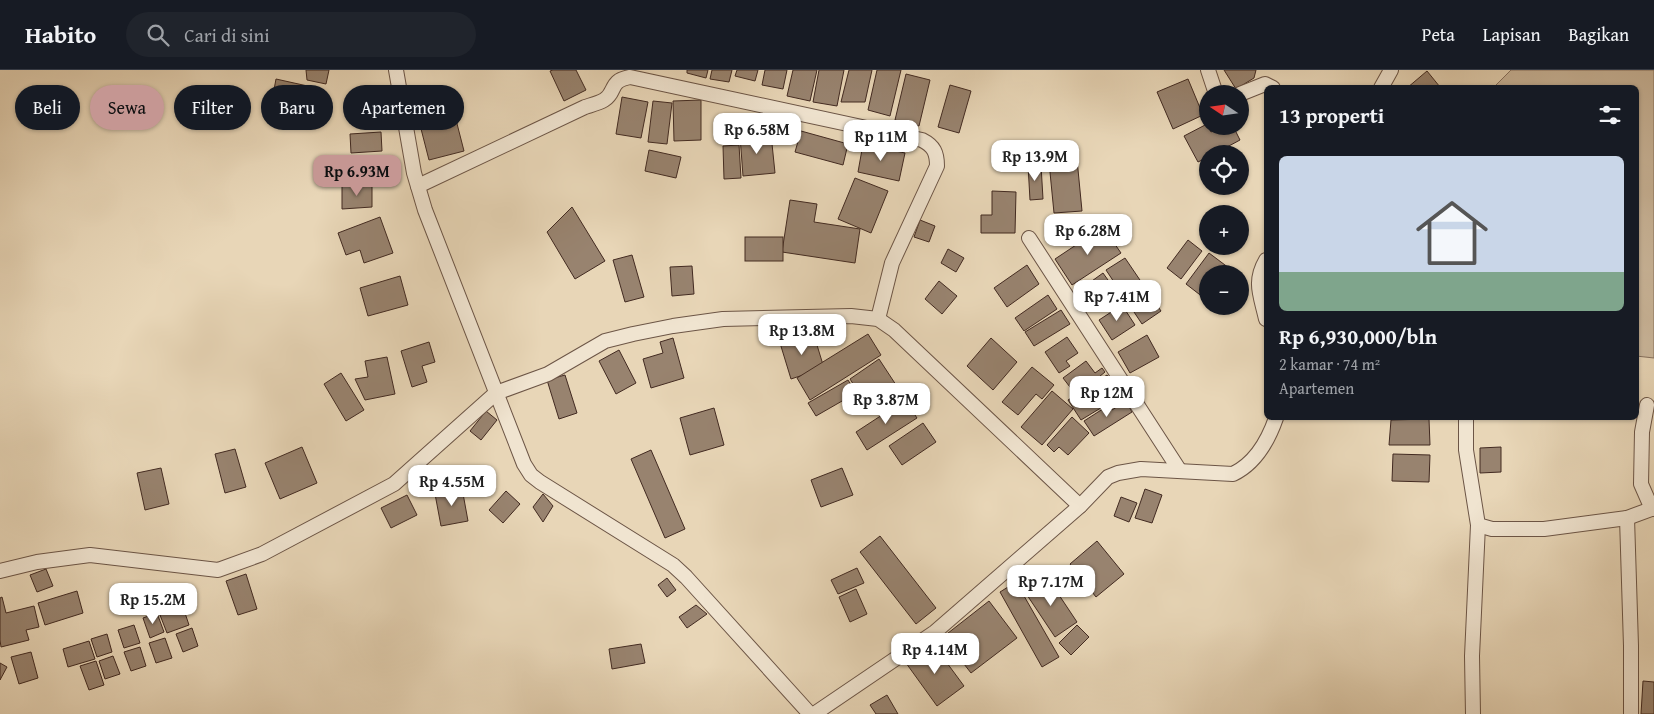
<!DOCTYPE html>
<html lang="id">
<meta charset="utf-8">
<style>
:root{--surface:#171b24;--page:#20242c;--text:#f1f3f6;--muted:#9ea1a6;--line:#363941;--accent:#c59692}
body{margin:0;font-family:"Gentium Book Plus",serif;background:var(--page);color:var(--text);height:100vh;display:flex;flex-direction:column;font-size:19px;white-space:nowrap}
*{box-sizing:border-box;margin:0}
p{font-size:16px;color:var(--muted)}
.icon{flex:none;width:28px;height:28px;fill:none;stroke:currentColor;stroke-width:2;stroke-linecap:round;stroke-linejoin:round}
.map{position:relative;flex:1;overflow:hidden}
.details{position:absolute;left:1264px;top:15px;width:375px;height:335px;display:flex;flex-direction:column;background:var(--surface);border-radius:8px;box-shadow:0 1px 4px #0004}
.details>*{flex:none}
.top-card{position:absolute;left:15px;top:15px;width:475px;height:45px;display:flex;gap:10px}
.needle{width:32px;rotate:283deg}
.controls{position:absolute;left:1199px;top:15px;display:grid;gap:10px}
.controls a{display:grid;place-items:center;width:50px;height:50px;border-radius:50%;background:var(--surface);box-shadow:0 1px 4px #0004;font-size:25px}
.price{position:absolute;translate:-50% -42px;padding:0 11px;border-radius:10px;background:#fff;color:#222;font-size:16px;line-height:32px;filter:drop-shadow(0 1px 2px #0008)}
.price::after{content:'';position:absolute;left:50%;top:30px;width:15px;height:11px;margin-left:-8px;background:inherit;clip-path:polygon(0 0,100% 0,50% 100%)}
.price.on{background:var(--accent);color:#111}
ul{padding:0;list-style:none}
li{display:grid;align-content:center;gap:10px;height:265px;padding:0 15px}
li+li{border-top:1px solid var(--line)}
li span{display:grid;place-items:center;height:155px;border-radius:8px;color:#555}
li>.icon{margin-inline-start:auto}
span .icon{width:90px;height:90px;fill:#fffc;stroke-width:1}
li b{font-size:21px}
h2{display:flex;justify-content:space-between;align-items:center;height:60px;padding:0 15px;font-size:21px}
.tag{padding:0 18px;border-radius:22px;background:var(--surface);box-shadow:0 1px 4px #0004;font-size:18px;line-height:45px}
.tag.on{background:var(--accent);color:#111}
header{display:flex;align-items:center;gap:30px;box-sizing:border-box;height:70px;padding:0 25px;background:var(--surface);border-bottom:1px solid var(--line)}
header strong{font-size:24px}
nav{display:flex;gap:28px;margin-inline-start:auto;font-size:18px}
.search{width:350px;height:45px;background:var(--page);display:flex;align-items:center;gap:12px;box-sizing:border-box;padding:0 18px;border-radius:28px;color:var(--muted);font-size:19px}
.map>svg:first-child{display:block}
.green{fill:#ccb99e;stroke:#877260}
.building{fill:#98836f;stroke:#422a21}
.lines{fill:none;stroke-linecap:round;stroke-linejoin:round}
.minor-casing{stroke:#6c5546;stroke-width:16}
.minor{stroke:#f0e4d0;stroke-width:14}
</style>
<header>
<strong>Habito</strong>
<div class="search"><svg class="icon" aria-label="search" viewBox="0 0 24 24"><circle cx="10" cy="10" r="6"/><path d="M15 15l6 6"/></svg>Cari di sini</div>
<nav><a>Peta</a><a>Lapisan</a><a>Bagikan</a></nav>
</header>
<div class="map">
<svg width="1654" height="644" viewBox="0 0 1654 644">
<rect width="100%" height="100%" fill="#e8d6b7"/>
<filter id="stains"><feTurbulence type="fractalNoise" baseFrequency=".004" numOctaves="4"/><feColorMatrix values="0 0 0 0 .2 0 0 0 0 .09 0 0 0 0 .02 0 0 0 .5 -.17"/></filter>
<radialGradient id="worn" r=".72"><stop offset=".6" stop-color="#630" stop-opacity="0"/><stop offset="1" stop-color="#630" stop-opacity=".3"/></radialGradient>
<path class="green" d="M1511,0h143v288l-18,-2v-268l-142,-1z"/>
<g class="building">
<path d="M306,0h23l-3,14 -19,-4z"/>
<path d="M553,0h23l10,20 -22,11 -14,-30z"/>
<path d="M687,0h21l-2,8 -19,-5z"/>
<path d="M712,0h20l-3,12 -19,-3z"/>
<path d="M737,0h21l-3,11 -20,-5z"/>
<path d="M765,0h22l-4,19 -21,-4z"/>
<path d="M793,0h24l-7,31 -23,-5z"/>
<path d="M819,0h25l-7,36 -24,-4z"/>
<path d="M849,0h23l-7,32h-24z"/>
<path d="M877,0h24l-11,46 -22,-6z"/>
<path d="M1224,0h32l-2,8 -18,11z"/>
<path d="M1427,1l13,16 -1,1h-32z"/>
<path d="M906,4l24,6 -11,46 -24,-6z"/>
<path d="M276,9l36,8 -4,18 -14,-3 -2,7 -16,-3 2,-10 -5,-1z"/>
<path d="M1188,9l15,36 -30,14 -16,-37z"/>
<path d="M950,15l21,6 -12,42 -21,-6z"/>
<path d="M622,27l26,5 -7,36 -25,-4z"/>
<path d="M701,30v40l-27,1 -1,-40z"/>
<path d="M653,31l19,2 -5,41 -19,-2z"/>
<path d="M454,42l10,39 -35,9 -10,-39z"/>
<path d="M1207,54l4,8 11,-6h11l7,14 -26,14h-6v3l-10,5 -14,-26z"/>
<path d="M801,61l47,13 -5,21 -48,-13z"/>
<path d="M381,62l1,19 -31,2 -1,-19z"/>
<path d="M771,64l4,39 -32,3 -3,-40z"/>
<path d="M863,74l42,9 -6,28 -41,-9z"/>
<path d="M739,75l2,33 -17,1 -1,-33z"/>
<path d="M1076,79l6,62 -28,2 -6,-61z"/>
<path d="M649,80l32,7 -5,21 -31,-7z"/>
<path d="M1028,95h13l2,34 -13,1z"/>
<path d="M855,108l33,13 -17,42 -33,-14z"/>
<path d="M372,115v22l-30,2v-23z"/>
<path d="M992,121l24,1 -1,41h-34v-18h11z"/>
<path d="M790,130l27,4 -3,18 46,7 -5,34 -73,-11z"/>
<path d="M572,137l33,54 -30,18 -28,-47z"/>
<path d="M380,147l13,36 -29,10 -4,-13 -14,5 -8,-22z"/>
<path d="M920,150l15,6 -6,16 -15,-5z"/>
<path d="M1103,157l18,26 -49,32 -17,-26z"/>
<rect x="745" y="167" width="38" height="24"/>
<path d="M1188,170l14,11 -21,28 -14,-11z"/>
<path d="M948,179l16,9 -8,14 -15,-9z"/>
<path d="M1209,183l28,21h-29v27l-22,-17z"/>
<path d="M632,185l12,42 -19,5 -12,-42z"/>
<path d="M1125,188l36,53 -19,13 -36,-54z"/>
<path d="M1027,195l12,19 -32,23 -13,-19z"/>
<path d="M692,196l2,28 -22,2 -2,-29z"/>
<path d="M1103,203l12,17 -25,18 -12,-17z"/>
<path d="M400,206l8,29 -40,11 -8,-28z"/>
<path d="M939,211l18,15 -15,18 -17,-15z"/>
<path d="M1048,225l9,14 -33,22 -9,-13z"/>
<path d="M1122,235l13,20 -23,15 -13,-20z"/>
<path d="M1061,240l9,14 -36,22 -9,-14z"/>
<path d="M813,262l11,36 -33,11 -11,-36z"/>
<path d="M868,264l13,21 -71,45 -13,-22z"/>
<path d="M1147,265l12,22 -29,16 -12,-21z"/>
<path d="M1067,267l11,16 -12,8 4,5 -11,7 -14,-21z"/>
<path d="M673,268l11,40 -33,10 -8,-29 20,-6 -3,-11z"/>
<path d="M991,268l26,24 -24,28 -26,-24z"/>
<path d="M429,272l6,20 -13,4 5,16 -15,5 -11,-36z"/>
<path d="M619,280l17,33 -20,11 -17,-33z"/>
<path d="M387,287l8,37 -30,6 -10,-21 13,-2 -3,-16z"/>
<path d="M879,289l21,32 -30,19 -20,-31z"/>
<path d="M1086,291l9,12 7,-5 3,4 -11,9 -3,-4 -18,14 -10,-13z"/>
<path d="M1032,297l22,18 -12,14 -6,-5 -18,21 -16,-13z"/>
<path d="M341,303l23,37 -18,11 -22,-37z"/>
<path d="M565,305l12,38 -18,6 -12,-39z"/>
<path d="M1107,305l8,12 -11,7 5,9 -28,17 -13,-20z"/>
<path d="M848,310l8,13 -40,23 -8,-13z"/>
<path d="M1052,321l21,18 -31,36 -21,-18z"/>
<path d="M905,330l12,18 -50,32 -11,-18z"/>
<path d="M1126,331l6,11 -38,24 -10,-15 25,-16 3,5z"/>
<path d="M714,338l10,37 -34,10 -10,-37z"/>
<path d="M486,341l11,9 -16,20 -11,-9z"/>
<path d="M1072,347l17,16 -21,22 -9,-8 -5,5 -7,-7z"/>
<path d="M1429,349l1,26h-41l2,-25z"/>
<path d="M923,353l13,19 -34,23 -13,-19z"/>
<path d="M302,377l15,36 -37,16 -15,-36z"/>
<path d="M1501,377v25l-21,1v-25z"/>
<path d="M235,379l11,38 -21,6 -10,-39z"/>
<path d="M651,380l34,79 -20,9 -34,-79z"/>
<path d="M1393,384l37,1 -1,27 -37,-1z"/>
<path d="M161,398l8,36 -24,6 -8,-37z"/>
<path d="M842,398l11,27 -32,12 -10,-27z"/>
<path d="M462,418l6,33 -27,5 -6,-32z"/>
<path d="M1145,419l17,6 -10,28 -17,-5z"/>
<path d="M506,421l14,13 -17,19 -14,-13z"/>
<path d="M543,424l10,12 -10,16 -10,-15z"/>
<path d="M407,425l10,20 -26,13 -10,-20z"/>
<path d="M1121,427l16,6 -8,19 -15,-6z"/>
<path d="M880,466l56,72 -20,16 -56,-72z"/>
<path d="M1097,471l27,33 -28,23 -26,-33z"/>
<path d="M857,498l7,15 -26,11 -7,-14z"/>
<path d="M46,499l7,17 -16,6 -7,-17z"/>
<path d="M246,504l11,35 -19,6 -12,-34z"/>
<path d="M1047,507l30,45 -22,15 -30,-45z"/>
<path d="M667,508l9,12 -9,7 -9,-12z"/>
<path d="M1016,512l43,75 -17,10 -42,-75z"/>
<path d="M856,519l11,25 -17,8 -11,-25z"/>
<path d="M77,521l6,22 -38,12 -7,-22z"/>
<path d="M2,527l4,16 28,-7 5,21 -13,3 3,10 -28,7 -1,-7v-42z"/>
<path d="M989,531l28,37 -46,35 -28,-36z"/>
<path d="M696,535l11,9 -20,14 -8,-11z"/>
<path d="M183,537l6,18 -22,8 -7,-18z"/>
<path d="M157,543l7,19 -14,6 -7,-20z"/>
<path d="M134,555l6,18 -16,5 -6,-18z"/>
<path d="M1077,555l12,12 -18,18 -12,-12z"/>
<path d="M192,558l6,18 -15,6 -7,-18z"/>
<path d="M107,564l5,18 -15,5 -6,-18z"/>
<path d="M165,568l7,20 -16,5 -7,-20z"/>
<path d="M89,571l6,18 -27,8 -5,-18z"/>
<path d="M641,574l4,19 -33,6 -3,-20z"/>
<path d="M933,574l31,42 -27,20 -31,-43z"/>
<path d="M140,577l6,19 -15,5 -7,-19z"/>
<path d="M31,582l7,26 -19,6 -8,-27z"/>
<path d="M113,586l7,18 -15,5 -6,-18z"/>
<path d="M96,591l8,24 -15,5 -9,-24z"/>
<path d="M0,593l7,4 -7,13z"/>
<path d="M1643,611l11,1v32h-13z"/>
<path d="M887,625l11,19h-22l-6,-9z"/>
</g>
<g class="lines">
<g class="minor-casing">
<g id="minor">
<path d="M396,0l18,103 11,37 99,254 7,11 9,7 133,83 13,12 124,137"/>
<path d="M1208,0l8,24"/>
<path d="M1381,18l10,-18"/>
<path d="M1240,24l25,-10 8,4"/>
<path d="M418,116l167,-79c6,-2 14,-4 19,-7 13,-8 4,-19 26,-23l292,63c12,6 15,13 15,26l-45,97 -14,56"/>
<path d="M1029,168l151,233"/>
<path d="M1266,190c-13,22 -5,36 0,59"/>
<path d="M1647,335l-5,27 -1,52 11,25"/>
<path d="M1466,348v32l12,75 14,4h52l83,-11 27,-10"/>
<path d="M1627,448l4,128v68"/>
<path d="M0,501l37,-9 53,-7 128,15 44,-16 132,-70 102,-91 52,-19 57,-33 28,-7 40,-8 50,-7 128,-3 27,3 16,11 186,176"/>
<path d="M814,644l121,-82 145,-126 28,-29 10,-4 23,-4 92,5c23,-11 35,-33 43,-56"/>
<path d="M1473,644l-1,-58 6,-131"/>
</g>
</g>
<use href="#minor" class="minor"/>
</g>
<rect width="100%" height="100%" filter="url(#stains)"/>
<rect width="100%" height="100%" fill="url(#worn)"/>
</svg>
<div class="controls">
<a><svg class="needle" viewBox="-14 -14 28 28"><path d="M0-13l5 13h-10z" fill="#e53935"/><path d="M0 13l5-13h-10z" fill="#9ea1a6"/></svg></a>
<a><svg class="icon" aria-label="locate" viewBox="0 0 24 24"><circle cx="12" cy="12" r="6"/><path d="M12 2v4M12 18v4M2 12h4M18 12h4"/></svg></a>
<a>+</a>
<a>−</a>
</div>
<b class="price" style="left:757px;top:85px">Rp 6.58M</b>
<b class="price" style="left:881px;top:92px">Rp 11M</b>
<b class="price" style="left:1035px;top:112px">Rp 13.9M</b>
<b class="price on" style="left:357px;top:127px">Rp 6.93M</b>
<b class="price" style="left:1088px;top:186px">Rp 6.28M</b>
<b class="price" style="left:1117px;top:252px">Rp 7.41M</b>
<b class="price" style="left:802px;top:286px">Rp 13.8M</b>
<b class="price" style="left:1107px;top:348px">Rp 12M</b>
<b class="price" style="left:886px;top:355px">Rp 3.87M</b>
<b class="price" style="left:452px;top:437px">Rp 4.55M</b>
<b class="price" style="left:1051px;top:537px">Rp 7.17M</b>
<b class="price" style="left:153px;top:555px">Rp 15.2M</b>
<b class="price" style="left:935px;top:605px">Rp 4.14M</b>
<div class="top-card">
<a class="tag">Beli</a>
<a class="tag on">Sewa</a>
<a class="tag">Filter</a>
<a class="tag">Baru</a>
<a class="tag">Apartemen</a>
</div>
<section class="details">
<h2>13 properti<svg class="icon" aria-label="filters" viewBox="0 0 24 24"><path d="M4 7h16M4 17h16"/><circle cx="9" cy="7" r="2"/><circle cx="15" cy="17" r="2"/></svg></h2>
<ul>
<li><span style="background:linear-gradient(#c9d6e8 75%,#7fa58c 0)"><svg class="icon" aria-label="home" viewBox="0 0 24 24"><path d="M3 11l9-7 9 7M6 9v11h12V9"/></svg></span><div><b>Rp 6,930,000/bln</b><p>2 kamar · 74 m²</p><p>Apartemen</p></div></li>
</ul>
</section>
</div>
